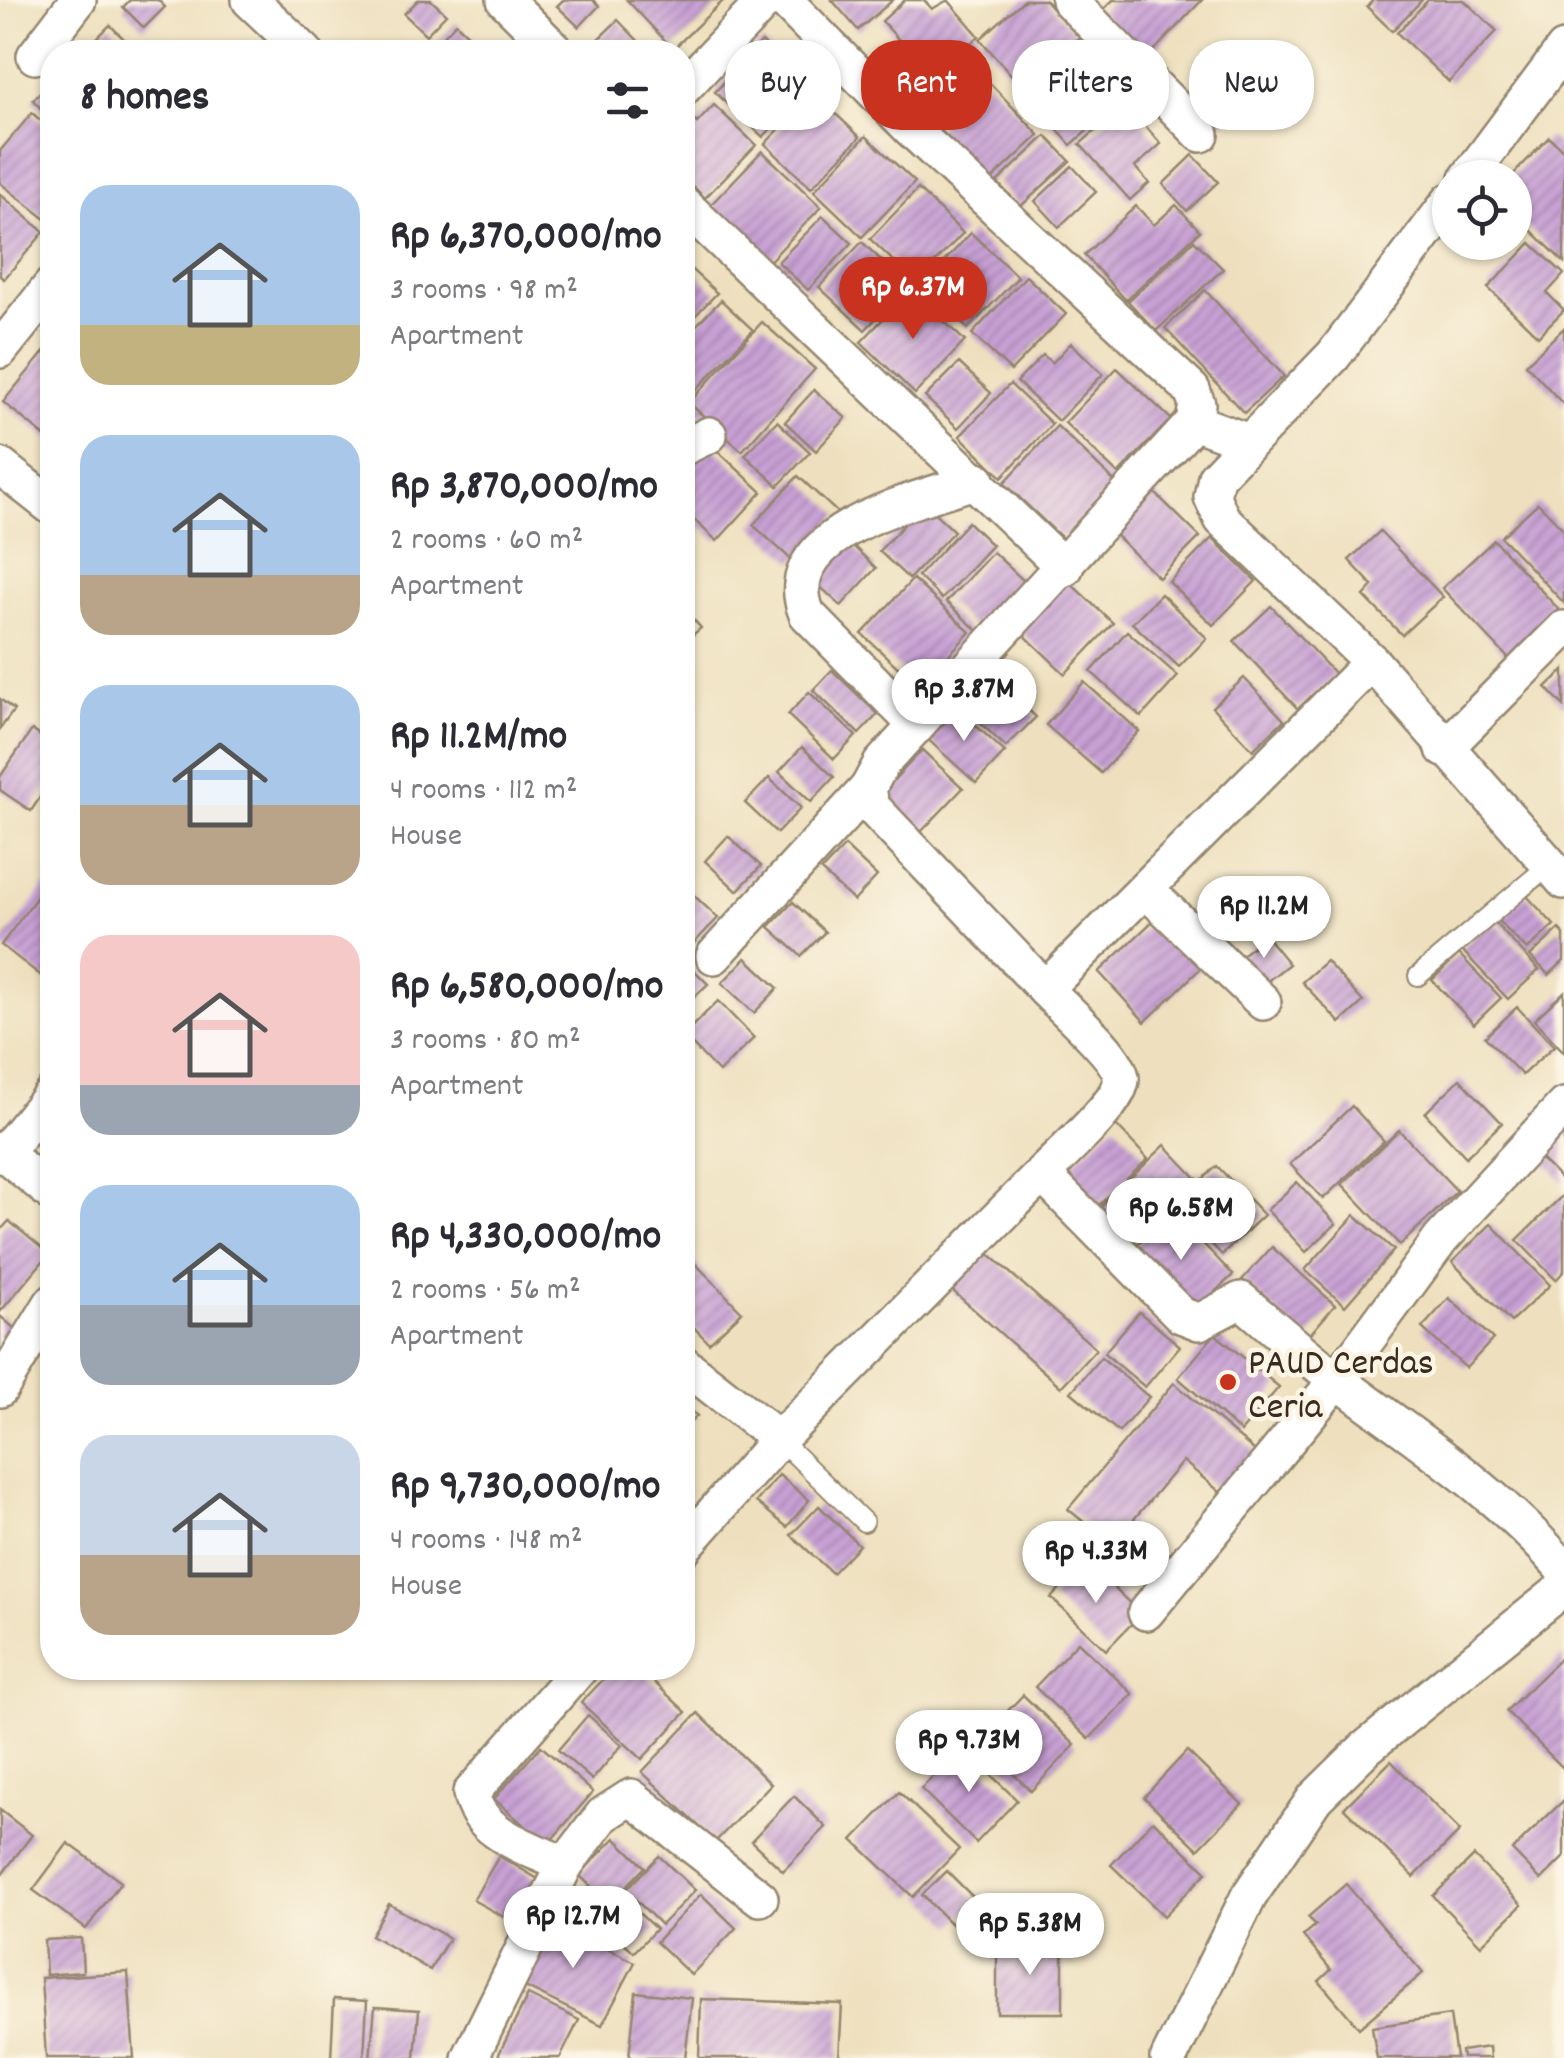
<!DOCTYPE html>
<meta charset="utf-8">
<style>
:root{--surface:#fff;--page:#f7f7f7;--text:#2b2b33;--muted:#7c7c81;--accent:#c8321e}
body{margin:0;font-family:Dekko,sans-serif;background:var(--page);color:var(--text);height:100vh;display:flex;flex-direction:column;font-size:38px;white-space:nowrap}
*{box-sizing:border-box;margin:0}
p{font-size:32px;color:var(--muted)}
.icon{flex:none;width:55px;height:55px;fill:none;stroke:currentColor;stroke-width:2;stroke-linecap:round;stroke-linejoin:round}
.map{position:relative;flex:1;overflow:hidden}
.drawer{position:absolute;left:40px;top:40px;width:655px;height:1640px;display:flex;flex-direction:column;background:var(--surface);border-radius:40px;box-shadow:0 2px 8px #0004}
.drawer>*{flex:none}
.guide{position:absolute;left:725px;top:40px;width:688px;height:90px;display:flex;gap:20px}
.buttons{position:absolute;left:1432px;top:160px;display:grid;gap:20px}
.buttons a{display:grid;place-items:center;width:100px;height:100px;border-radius:50%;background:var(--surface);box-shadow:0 2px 8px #0004;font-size:50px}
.price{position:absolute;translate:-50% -85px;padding:0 22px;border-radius:35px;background:#fff;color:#222;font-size:32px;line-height:65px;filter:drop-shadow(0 2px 5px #0008)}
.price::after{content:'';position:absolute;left:50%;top:60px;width:30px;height:22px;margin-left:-15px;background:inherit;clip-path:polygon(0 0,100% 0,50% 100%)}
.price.on{background:var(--accent);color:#fff}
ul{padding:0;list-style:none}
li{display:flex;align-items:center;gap:30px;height:250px;padding:0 40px}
li span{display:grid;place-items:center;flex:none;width:280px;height:200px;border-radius:30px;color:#555}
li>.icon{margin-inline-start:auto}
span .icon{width:120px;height:120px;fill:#fffc;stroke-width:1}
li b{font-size:42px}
h2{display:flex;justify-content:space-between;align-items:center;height:120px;padding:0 40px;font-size:42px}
.pill{padding:0 35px;border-radius:40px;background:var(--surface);box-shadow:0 2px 8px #0004;font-size:35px;line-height:90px}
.pill.on{background:var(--accent);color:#fff}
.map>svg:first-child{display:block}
.building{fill:url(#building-hatch)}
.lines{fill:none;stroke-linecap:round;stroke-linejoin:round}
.lane-casing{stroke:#94856e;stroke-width:22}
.street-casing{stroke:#94856e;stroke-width:40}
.lane{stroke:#fff;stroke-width:18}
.street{stroke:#fff;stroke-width:35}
.poi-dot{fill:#c8321e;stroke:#fcf5e5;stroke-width:4}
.labels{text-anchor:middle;stroke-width:9;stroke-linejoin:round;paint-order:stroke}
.poi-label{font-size:38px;fill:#3b2a1e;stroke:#fcf5e5;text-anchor:start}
</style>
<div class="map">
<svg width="1564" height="2058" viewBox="0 0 1564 2058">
<defs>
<pattern id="building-hatch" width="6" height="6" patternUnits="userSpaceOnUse" patternTransform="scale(2.5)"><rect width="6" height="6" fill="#c8a1d5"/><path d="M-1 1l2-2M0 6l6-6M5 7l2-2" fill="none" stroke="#a483ac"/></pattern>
</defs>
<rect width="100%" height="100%" fill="#fcf5e5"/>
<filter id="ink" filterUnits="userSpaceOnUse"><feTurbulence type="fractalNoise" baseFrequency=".01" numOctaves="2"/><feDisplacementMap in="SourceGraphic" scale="20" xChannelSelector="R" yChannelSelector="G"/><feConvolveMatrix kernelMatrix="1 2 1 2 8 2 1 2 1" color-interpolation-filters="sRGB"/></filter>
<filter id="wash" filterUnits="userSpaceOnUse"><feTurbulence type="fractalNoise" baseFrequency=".0048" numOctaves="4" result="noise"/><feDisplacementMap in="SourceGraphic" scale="40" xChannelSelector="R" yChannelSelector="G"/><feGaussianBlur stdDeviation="2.25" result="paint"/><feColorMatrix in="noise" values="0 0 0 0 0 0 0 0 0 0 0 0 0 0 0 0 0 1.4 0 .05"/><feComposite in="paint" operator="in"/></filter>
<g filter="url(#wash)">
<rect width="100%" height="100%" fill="#eee0be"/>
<g id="blocks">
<g class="building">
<path d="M130,0h28l7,7 -21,21 -21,-21z"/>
<path d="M418,0h13l15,14 -20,21 -22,-21z"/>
<path d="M563,0h30l6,6 -20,21 -22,-21z"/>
<path d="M627,0h97l-51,49z"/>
<path d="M832,0h61l-35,30z"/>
<path d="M905,0h19l8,9 16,-9 31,36 -17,16 22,26 -46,41 -57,-65 17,-15 -16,-18z"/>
<path d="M1024,0h21l35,38 -57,50 -43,-49z"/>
<path d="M1113,0h89l-54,57 -48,-44z"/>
<path d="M1373,0h49l-30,31 -25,-24z"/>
<path d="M1428,0h36l33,31 -48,51 -52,-49z"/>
<path d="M618,20l23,24 -9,8h-29l-9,-9z"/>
<path d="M456,23l22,21 -9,8h-24l-9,-8z"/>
<path d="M110,25l22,22 -6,5h-31l-6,-6z"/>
<path d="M762,42l48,46 -47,49 -48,-45z"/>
<path d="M1075,49l47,51 -51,45 -46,-51z"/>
<path d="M52,80v40l-19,-20z"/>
<path d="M988,81l51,54 -55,52 -51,-54z"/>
<path d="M814,93l46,44 -49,51 -46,-44z"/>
<path d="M1209,102l17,17 -12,11 -16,-18z"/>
<path d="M1126,104l35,40 -26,23 14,16 -19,17 -50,-56z"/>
<path d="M714,105l42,40 -51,53 -23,-22v-67l15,14z"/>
<path d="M32,113l20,17v94l-52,-41v-32z"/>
<path d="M866,136l49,46 -53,55 -48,-46z"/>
<path d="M1046,136l24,25 -50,46 -23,-25z"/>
<path d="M1549,137l15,14v111l-49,-47v-37h-5z"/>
<path d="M762,151l59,56 -60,63 -59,-56z"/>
<path d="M1193,155l25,27 -31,29 -24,-27z"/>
<path d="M1072,166l24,26 -37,35 -24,-26z"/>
<path d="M918,189l45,44 -47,49 -46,-43z"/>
<path d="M0,194l44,38 -40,47 -4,-3z"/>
<path d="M1176,205l24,26 -74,69 -42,-45 52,-49 18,19z"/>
<path d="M823,216l29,27 -44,47 -30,-28z"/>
<path d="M971,233l47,44 -50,52 -46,-44z"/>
<path d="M1194,240l29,29 -67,62 -28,-30z"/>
<path d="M862,242l45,43 -42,45 -46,-43z"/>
<path d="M1531,243l33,31 -17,19 17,17 -26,26 -50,-48z"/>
<path d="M682,261l35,32 -27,28 -8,-6z"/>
<path d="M1026,276l40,38 -55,57 -39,-37z"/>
<path d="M911,290l54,51 -50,53 -54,-52z"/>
<path d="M1205,290l79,86 -40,37 -79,-85z"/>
<path d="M721,300l32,30 -60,63 -11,-10v-43z"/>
<path d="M762,322l53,47 -73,82 -53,-48z"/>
<path d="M1564,328v77l-38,-41z"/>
<path d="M1071,343l32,31 -45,47 -41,-39 26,-27 9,8z"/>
<path d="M50,345l2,3v94l-49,-40z"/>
<path d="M959,363l32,30 -33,35 -33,-31z"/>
<path d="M1117,368l54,51 -53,55 -53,-51z"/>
<path d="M1010,384l42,40 -50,53 -42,-41z"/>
<path d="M814,390l32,28 -30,33 -31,-29z"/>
<path d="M777,421l33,31 -32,34 -33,-31z"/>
<path d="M1057,426l59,57 -53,56 -59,-56z"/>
<path d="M707,441l55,51 -45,49 -35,-32v-42z"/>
<path d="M798,476l41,38 -45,48 -41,-37z"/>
<path d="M1153,491l47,46 -41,41 -47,-46z"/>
<path d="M924,503l30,28 -45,48 -30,-28z"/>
<path d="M1538,503l26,27v73l-63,-66z"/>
<path d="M968,522l24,23 -50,54 -24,-23z"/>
<path d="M1380,531l63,66 -41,38 -38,-39 9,-10 -24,-26z"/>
<path d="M1212,538l44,43 -43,44 -44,-43z"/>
<path d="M1494,540l67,72 -51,48 -68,-72z"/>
<path d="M848,541l28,27 -35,38 -29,-27z"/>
<path d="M993,552l31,29 -46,50 -32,-29z"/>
<path d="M913,579l57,53 -51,55 -57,-53z"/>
<path d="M1068,581l45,42 -48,51 -44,-42z"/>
<path d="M1161,594l46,44 -28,29 -47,-44z"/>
<path d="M1271,606l64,68 -37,35 -64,-68z"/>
<path d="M682,607l19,21 -19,16z"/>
<path d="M1127,631l51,45 -37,41 -50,-45z"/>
<path d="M832,670l46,44 -19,20 -46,-44z"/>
<path d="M1564,670v36l-18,-19z"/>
<path d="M1244,678l40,42 -31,30 -41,-43z"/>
<path d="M996,679l40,38 -30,30 -39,-36z"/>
<path d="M1084,682l55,49 -38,42 -55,-48z"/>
<path d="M809,692l47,44 -22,23 -46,-44z"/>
<path d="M0,699l14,11 -14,19z"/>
<path d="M952,704l53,48 -29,31 -52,-47z"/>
<path d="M32,730l20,14v35l-21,32 -31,-21v-13z"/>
<path d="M802,747l32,30 -23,25 -32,-30z"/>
<path d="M922,750l41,38 -45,47 -40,-38z"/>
<path d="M769,778l32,30 -24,25 -32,-30z"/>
<path d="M728,836l33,30 -24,25 -32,-30z"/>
<path d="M845,846l32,30 -23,25 -33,-30z"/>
<path d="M45,886l7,5v93l-51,-39z"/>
<path d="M686,888l32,30 -24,25 -12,-11z"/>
<path d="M1525,894l29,31 -27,25 -30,-30z"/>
<path d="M793,902l32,30 -24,24 -32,-29z"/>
<path d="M1156,918l46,49 -57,55 -46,-50z"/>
<path d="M1492,920l47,50 -31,29 -47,-50z"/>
<path d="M1559,929l5,5v27l-15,14 -19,-19z"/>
<path d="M1266,936l23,28 -28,22 -23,-28z"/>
<path d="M1459,954l42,44 -27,26 -42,-44z"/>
<path d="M682,958l26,26 -19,18 -7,-7z"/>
<path d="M746,958l32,30 -24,25 -32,-30z"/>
<path d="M1326,961l37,41 -23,21 -38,-41z"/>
<path d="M1564,992v60l-30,-32z"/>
<path d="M718,1001l36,37 -35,34 -36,-37z"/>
<path d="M1517,1007l37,39 -32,29 -37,-38z"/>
<path d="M1460,1079l42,44 -36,34 -41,-44z"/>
<path d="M1352,1106l32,35 -61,58 -33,-35z"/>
<path d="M1115,1124l33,35 -50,47 -33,-35z"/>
<path d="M1399,1130l58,61 -57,54 -58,-61z"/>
<path d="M1564,1133v49l-25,-25z"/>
<path d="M1165,1145l33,35 -73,70 -33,-35z"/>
<path d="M1217,1166l47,49 -42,40 -47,-50z"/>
<path d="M1297,1182l39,42 -30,28 -39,-42z"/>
<path d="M1564,1194v77l-8,9 -39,-40z"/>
<path d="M1172,1211l61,64 -43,40 -60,-64z"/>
<path d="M1355,1215l39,35 -49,56 -40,-36z"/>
<path d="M9,1221l40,33 -49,58v-81z"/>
<path d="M1491,1224l59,61 -39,37 -59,-60z"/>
<path d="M980,1246l116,103 -35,38 -116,-103z"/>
<path d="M1272,1247l63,58 -29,34 -64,-59z"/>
<path d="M692,1260l50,52 -33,31 -27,-28v-46z"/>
<path d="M1449,1298l44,41 -27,29 -44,-40z"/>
<path d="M1139,1312l41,34 -35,41 -41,-34z"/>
<path d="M0,1316l21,18 -21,24z"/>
<path d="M1215,1334l64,53 -38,45 -63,-54z"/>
<path d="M1101,1357l48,40 -30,35 -48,-40z"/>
<path d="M1174,1383l87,73 -35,41 -43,-36 -71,84 -44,-36z"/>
<path d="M682,1401l15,15 -15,14z"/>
<path d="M779,1475l30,25 -22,27 -31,-25z"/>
<path d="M819,1506l40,39 -27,28 -41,-38z"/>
<path d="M1086,1561l55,53 -35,36 -55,-52z"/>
<path d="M1078,1642l55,52 -44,45 -54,-52z"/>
<path d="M1564,1655v114l-58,-58z"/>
<path d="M614,1668h25l47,44 -44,47 -61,-56z"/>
<path d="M1023,1695l52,50 -44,46 -52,-50z"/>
<path d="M698,1713l73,71 -56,58 -73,-70z"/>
<path d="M588,1715l34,30 -30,35 -34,-30z"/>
<path d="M541,1746l52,46 -46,53 -53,-46z"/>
<path d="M962,1747l55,53 -41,43 -55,-54z"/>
<path d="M1187,1751l55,53 -44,45 -54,-52z"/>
<path d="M1391,1761l69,70 -46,46 -70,-69z"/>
<path d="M899,1792l60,57 -46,48 -60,-57z"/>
<path d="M794,1796l32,31 -43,44 -32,-30z"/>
<path d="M1564,1800v57l-23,23 -29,-30z"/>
<path d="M0,1810l32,25 -32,42z"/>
<path d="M1153,1820l54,52 -43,44 -53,-51z"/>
<path d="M615,1838l30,29 -36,37 -30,-29z"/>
<path d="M68,1843l53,39 -35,47 -53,-39z"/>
<path d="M499,1856l39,23 -25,43 -40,-22z"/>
<path d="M659,1856l36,34 -34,35 -35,-35z"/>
<path d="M1474,1856l48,49 -41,40 -48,-49z"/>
<path d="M947,1871l30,30 -24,25 -31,-31z"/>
<path d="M1346,1884l77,89 -64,55 -40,-47 12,-11 -28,-34 13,-11 -8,-8z"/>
<path d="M701,1894l35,34 -45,47 -35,-33z"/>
<path d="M624,1899l32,30 -22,23 -32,-30z"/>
<path d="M389,1904l60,34 -19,32 -59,-35z"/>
<path d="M543,1916l92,46 -33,63 -91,-45z"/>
<path d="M81,1938l2,34 -37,3 -2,-35z"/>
<rect x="997" y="1943" width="66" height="70"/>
<path d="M128,1972l6,86h-88l-5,-80z"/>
<path d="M636,1992l56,6 -7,60h-56z"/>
<path d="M528,1995l51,25 -19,38h-63z"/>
<path d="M334,1999l33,2 -3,57h-33z"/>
<path d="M701,1999l141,5 -3,54h-140z"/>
<path d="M375,2007l44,3 -4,48h-45z"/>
<path d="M1450,2015l6,43h-79l-5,-31z"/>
<path d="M1489,2047l1,11h-28l-1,-7z"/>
</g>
</g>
</g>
<g filter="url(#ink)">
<use href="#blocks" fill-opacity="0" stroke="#94856e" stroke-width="2.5"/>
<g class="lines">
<g class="lane-casing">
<g id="lane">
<path d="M1418,976l131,-111"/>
<path d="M779,1439l85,83"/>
</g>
</g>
<g class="street-casing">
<g id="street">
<path d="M250,0l55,52"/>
<path d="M505,0l52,52"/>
<path d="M784,0l126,128 282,262 5,14 -3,18 52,19"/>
<path d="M1069,0l132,134"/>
<path d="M35,56l43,-56"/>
<path d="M682,89l84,-89"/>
<path d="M1468,178l96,-129"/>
<path d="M1450,201l-117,155 -117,121 -4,20 10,22 150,143 192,219"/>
<path d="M682,203l383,365"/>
<path d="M0,350l52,-65"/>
<path d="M682,448l27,-13"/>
<path d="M0,466l52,41"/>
<path d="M917,726l-110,-112c-35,-84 114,-114 170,-134"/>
<path d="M1444,749l120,-120"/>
<path d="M1145,889l118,113"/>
<path d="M714,956l154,-168"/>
<path d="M1045,989l-174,-183 -3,-18 13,-24 313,-342"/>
<path d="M0,1150l52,43"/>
<path d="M4,1153l48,-59"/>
<path d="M1042,1174c17,-18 81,-73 79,-96 -1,-21 -60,-72 -76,-89l327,-327"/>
<path d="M682,1363l97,76"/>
<path d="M0,1389l52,-86"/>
<path d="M682,1549l97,-110 263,-265 139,141 18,7 42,-22c33,28 66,57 100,83 79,59 159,111 223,186"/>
<path d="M1146,1612l191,-232 104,-141 123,-133"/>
<path d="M565,1865l38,-50 28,-18 129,101"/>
<path d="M470,2058l95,-193c-34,-17 -87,-30 -94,-72l109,-125"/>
<path d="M1169,2058l80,-162 66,-98 51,-50 198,-160"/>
</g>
</g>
<use href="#lane" class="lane"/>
<use href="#street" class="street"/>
</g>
</g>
<circle class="poi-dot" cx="1228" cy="1382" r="10"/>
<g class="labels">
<g class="poi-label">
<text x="1248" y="1373">PAUD Cerdas<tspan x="1248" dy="44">Ceria</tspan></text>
</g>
</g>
</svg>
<div class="buttons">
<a><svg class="icon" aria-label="locate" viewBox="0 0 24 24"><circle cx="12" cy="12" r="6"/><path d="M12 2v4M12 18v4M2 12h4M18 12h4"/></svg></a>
</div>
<b class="price on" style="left:913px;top:342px">Rp 6.37M</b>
<b class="price" style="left:964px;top:744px">Rp 3.87M</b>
<b class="price" style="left:1264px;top:961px">Rp 11.2M</b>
<b class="price" style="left:1181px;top:1263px">Rp 6.58M</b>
<b class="price" style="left:1096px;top:1606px">Rp 4.33M</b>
<b class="price" style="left:969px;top:1795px">Rp 9.73M</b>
<b class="price" style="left:573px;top:1971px">Rp 12.7M</b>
<b class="price" style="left:1030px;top:1978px">Rp 5.38M</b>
<div class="guide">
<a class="pill">Buy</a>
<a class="pill on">Rent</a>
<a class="pill">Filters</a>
<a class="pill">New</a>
</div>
<section class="drawer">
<h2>8 homes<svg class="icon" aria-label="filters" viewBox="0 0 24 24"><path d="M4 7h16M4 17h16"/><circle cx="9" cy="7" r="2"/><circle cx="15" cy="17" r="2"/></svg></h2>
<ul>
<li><span style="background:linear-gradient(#a9c7e8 70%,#c2b280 0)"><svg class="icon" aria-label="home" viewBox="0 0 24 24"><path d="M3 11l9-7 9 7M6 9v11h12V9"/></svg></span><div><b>Rp 6,370,000/mo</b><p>3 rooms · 98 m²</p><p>Apartment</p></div></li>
<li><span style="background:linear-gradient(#a9c7e8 70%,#b9a48a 0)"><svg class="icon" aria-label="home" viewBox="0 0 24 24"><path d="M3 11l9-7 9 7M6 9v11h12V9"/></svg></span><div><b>Rp 3,870,000/mo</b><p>2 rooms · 60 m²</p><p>Apartment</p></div></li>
<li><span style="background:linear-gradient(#a9c7e8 60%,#b9a48a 0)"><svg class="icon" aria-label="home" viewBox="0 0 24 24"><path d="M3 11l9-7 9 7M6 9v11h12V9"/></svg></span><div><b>Rp 11.2M/mo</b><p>4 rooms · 112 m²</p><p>House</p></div></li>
<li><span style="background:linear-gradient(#f6c9c9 75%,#9aa5b1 0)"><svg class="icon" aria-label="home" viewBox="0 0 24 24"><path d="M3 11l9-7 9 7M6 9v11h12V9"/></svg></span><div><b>Rp 6,580,000/mo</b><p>3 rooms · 80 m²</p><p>Apartment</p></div></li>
<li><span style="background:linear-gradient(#a9c7e8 60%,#9aa5b1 0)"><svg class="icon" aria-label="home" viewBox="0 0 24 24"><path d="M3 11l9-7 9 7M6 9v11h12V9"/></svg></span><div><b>Rp 4,330,000/mo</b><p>2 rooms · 56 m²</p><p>Apartment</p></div></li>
<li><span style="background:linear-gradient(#c9d6e8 60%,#b9a48a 0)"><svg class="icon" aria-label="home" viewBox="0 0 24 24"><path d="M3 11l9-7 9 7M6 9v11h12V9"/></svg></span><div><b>Rp 9,730,000/mo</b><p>4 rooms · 148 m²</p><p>House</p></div></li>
</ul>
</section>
</div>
